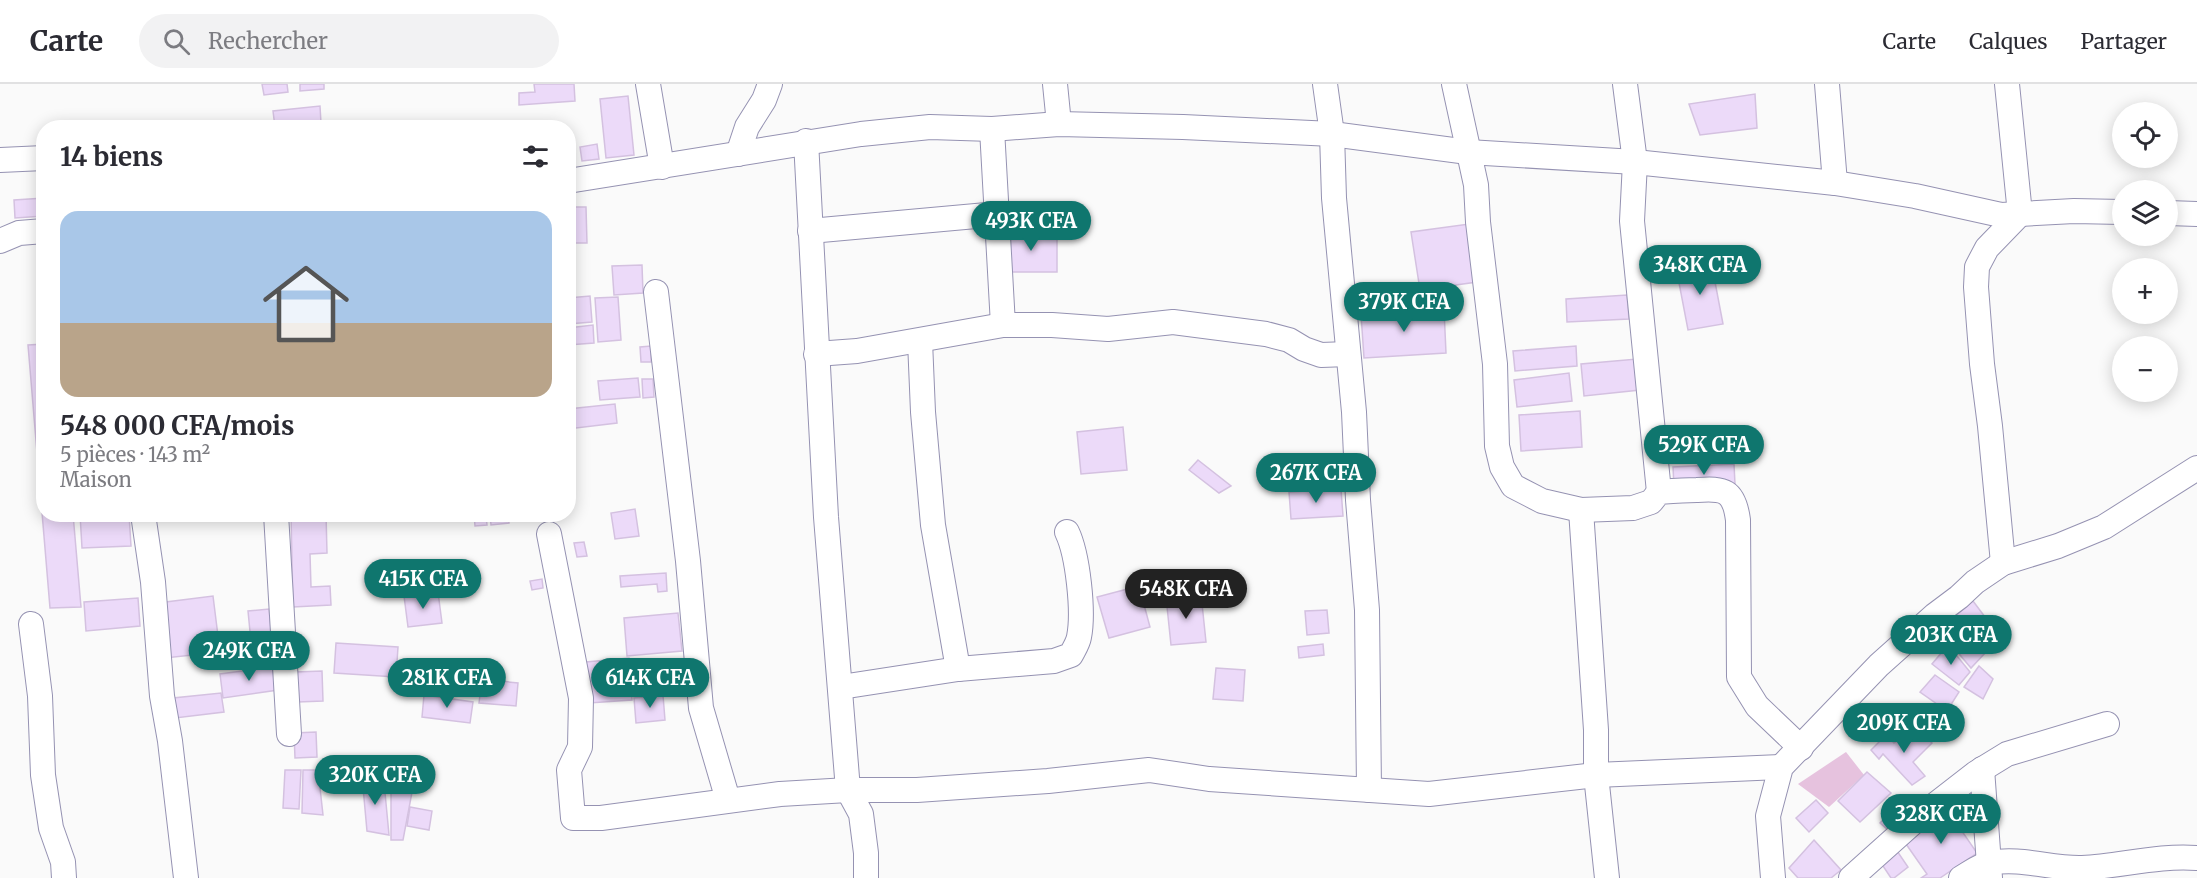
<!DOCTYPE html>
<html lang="fr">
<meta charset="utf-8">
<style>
:root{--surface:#fff;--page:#f2f2f3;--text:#2b2b33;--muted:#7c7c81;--line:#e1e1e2;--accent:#0f766e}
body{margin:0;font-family:Merriweather,serif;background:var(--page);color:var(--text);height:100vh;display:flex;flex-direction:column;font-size:22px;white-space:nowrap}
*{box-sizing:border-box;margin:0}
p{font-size:20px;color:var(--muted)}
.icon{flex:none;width:33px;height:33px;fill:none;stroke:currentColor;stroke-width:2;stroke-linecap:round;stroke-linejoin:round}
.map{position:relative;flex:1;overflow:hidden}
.details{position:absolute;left:36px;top:36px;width:540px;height:402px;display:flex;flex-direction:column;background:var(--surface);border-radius:24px;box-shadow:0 3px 15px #0003}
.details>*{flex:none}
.buttons{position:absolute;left:2112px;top:18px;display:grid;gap:12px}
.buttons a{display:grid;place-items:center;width:66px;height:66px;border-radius:50%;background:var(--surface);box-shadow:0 3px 15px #0003;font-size:30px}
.price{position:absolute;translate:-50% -51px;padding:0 14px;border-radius:21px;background:var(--accent);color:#fff;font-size:20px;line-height:39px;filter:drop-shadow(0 2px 3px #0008)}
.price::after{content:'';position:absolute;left:50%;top:36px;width:18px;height:14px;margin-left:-9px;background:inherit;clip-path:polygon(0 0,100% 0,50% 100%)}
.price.current{background:#222;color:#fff}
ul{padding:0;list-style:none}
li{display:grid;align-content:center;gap:12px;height:318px;padding:0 24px}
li+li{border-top:2px solid var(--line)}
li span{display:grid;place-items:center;height:186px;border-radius:18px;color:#555}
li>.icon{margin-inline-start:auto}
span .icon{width:108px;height:108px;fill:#fffc;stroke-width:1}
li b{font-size:26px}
h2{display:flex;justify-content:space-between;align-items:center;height:72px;padding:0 24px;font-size:26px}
header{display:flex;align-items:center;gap:36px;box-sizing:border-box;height:84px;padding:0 30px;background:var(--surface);border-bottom:2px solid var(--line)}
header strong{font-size:28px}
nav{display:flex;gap:33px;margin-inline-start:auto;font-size:21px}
.search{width:420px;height:54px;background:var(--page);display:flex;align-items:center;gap:15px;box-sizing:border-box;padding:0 21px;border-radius:33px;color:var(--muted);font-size:22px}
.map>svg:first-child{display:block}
.green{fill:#e6c2de}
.building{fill:#ecdaf9;stroke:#d4c1e0;stroke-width:1.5}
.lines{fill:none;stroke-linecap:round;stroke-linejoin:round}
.minor-casing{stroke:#9592b2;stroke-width:26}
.minor{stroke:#fff;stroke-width:24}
</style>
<header>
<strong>Carte</strong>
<div class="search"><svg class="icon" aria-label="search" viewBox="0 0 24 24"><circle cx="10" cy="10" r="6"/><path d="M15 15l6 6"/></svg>Rechercher</div>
<nav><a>Carte</a><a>Calques</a><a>Partager</a></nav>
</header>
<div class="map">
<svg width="2197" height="794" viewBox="0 0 2197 794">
<rect width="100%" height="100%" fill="#fafafa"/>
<path class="green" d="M1846,668l18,23 -35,32 -31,-23z"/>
<g class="building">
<path d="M262,0h25l1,8 -24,3z"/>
<path d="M300,0h24v5l-24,2z"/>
<path d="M534,0h40l1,17 -56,4v-12l16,-1z"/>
<path d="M1755,10l2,34 -57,7 -11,-31z"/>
<path d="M628,12l6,59 -28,3 -6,-59z"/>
<path d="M320,22l1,17 -46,4 -2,-16z"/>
<path d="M597,60l2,15 -17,2 -2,-14z"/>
<path d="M44,114v18l-29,2 -1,-18z"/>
<path d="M573,123h13l1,36h-19v-20h5z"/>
<path d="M1469,140l8,58 -57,8 -9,-58z"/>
<rect x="1005" y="149" width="52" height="39"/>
<path d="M1711,177l12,63 -35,6 -12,-63z"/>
<path d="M642,181l1,28 -29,2 -2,-29z"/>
<path d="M1627,211l2,24 -62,3 -1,-23z"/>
<path d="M590,212l2,26 -24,2v-26z"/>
<path d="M618,213l3,43 -23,2 -3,-44z"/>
<path d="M1444,225l2,44 -82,5 -3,-44z"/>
<path d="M593,241l1,18 -26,2v-17z"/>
<path d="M44,260v170h29l8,93 -31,1 -22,-263z"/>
<path d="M651,262v16h-10l-1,-15z"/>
<path d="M1576,262l1,20 -62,5 -2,-20z"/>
<path d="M1637,275l3,31 -56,6 -3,-32z"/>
<path d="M1569,289l3,28 -55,6 -3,-27z"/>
<path d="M638,294l2,19 -40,3 -2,-19z"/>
<path d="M642,295h11l1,18 -11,1z"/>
<path d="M615,320l2,19 -49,6v-20z"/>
<path d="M1580,327l2,36 -61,4 -2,-36z"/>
<path d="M1123,343l4,43 -46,4 -4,-42z"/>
<path d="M1731,346l1,29 -58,1 -1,-28z"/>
<path d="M1198,376l33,26 -12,7 -30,-23z"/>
<path d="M1734,380l1,20 -61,3 -1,-20z"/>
<path d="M1341,405l2,27 -52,3 -2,-27z"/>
<path d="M635,425l4,27 -24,3 -4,-26z"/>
<path d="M80,430h49l2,32 -49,2z"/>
<path d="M291,430h35l1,39 -17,1 1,33 19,-1 1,19 -38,2z"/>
<path d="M474,430h12l1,11 -12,1z"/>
<path d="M490,430h18l1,9 -18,2z"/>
<path d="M584,458l3,14 -10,1 -3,-14z"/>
<path d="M666,489l1,18 -9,1 -1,-8 -36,3 -1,-11z"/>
<path d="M542,495l1,9 -11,2 -2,-9z"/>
<path d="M1139,502l11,41 -41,11 -12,-41z"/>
<path d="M438,508l4,31 -34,4 -4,-31z"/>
<path d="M1201,510l5,48 -35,3 -5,-48z"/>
<path d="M213,512l7,56 -55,6 -7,-55z"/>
<path d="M138,514l2,28 -54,5 -2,-29z"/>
<path d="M1973,517l27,36 -29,31 -32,-38z"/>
<path d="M269,525l4,41 -21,2 -4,-41z"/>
<path d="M1327,526l2,23 -22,2 -2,-24z"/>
<path d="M678,529l4,38 -55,5 -3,-38z"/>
<path d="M336,559l62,4 -2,30 -62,-4z"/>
<path d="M1323,560l1,11 -25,3 -1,-11z"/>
<path d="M1948,561l22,27 -11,13 -27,-21z"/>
<path d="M629,574l3,42 -43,3 -3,-41z"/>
<path d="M1979,582l14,13 -10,20 -19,-12z"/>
<path d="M274,583l4,23 -55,8 -3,-24z"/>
<path d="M1216,584l29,2 -2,31 -30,-2z"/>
<path d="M322,587l1,30 -25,1 -2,-30z"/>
<path d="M1935,591l24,17 -12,19 -27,-19z"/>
<path d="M482,595l36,4 -2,23 -37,-3z"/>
<path d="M221,609l3,19 -49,6 -2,-20z"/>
<path d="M424,611l49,7 -3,21 -48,-6z"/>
<path d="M663,611l2,25 -29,3 -2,-25z"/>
<path d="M1916,644l16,15 -19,19 12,14 -13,9 -29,-31 -4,5 -8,-9 15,-15 8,8z"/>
<path d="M316,648l1,25 -22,1 -1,-25z"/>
<path d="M285,686h16l-2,39 -16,-1z"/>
<path d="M303,686h15l5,45 -21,-2z"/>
<path d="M1867,688l24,21 -31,29 -22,-21z"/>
<path d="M362,692l22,6 5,53 -22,-4z"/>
<path d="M391,700l22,3 -10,53h-12z"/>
<path d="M1816,716l12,13 -19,19 -13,-14z"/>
<path d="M1901,718l8,9 -21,19 -8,-7z"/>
<path d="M1944,721l33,48 -37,25h-19l6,-4 -21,-30z"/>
<path d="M410,723l22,4 -3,19 -22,-4z"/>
<path d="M1814,756l27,30 -10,8h-33l-9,-10z"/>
<path d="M1893,761l15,22 -14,11h-3l-14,-21z"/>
</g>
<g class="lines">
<g class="minor-casing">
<g id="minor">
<path d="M648,0l14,83"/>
<path d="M1055,0l4,40"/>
<path d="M1325,0l7,50 2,64 20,214 4,88 9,110 2,180"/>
<path d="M1454,0l22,101 2,37 17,142 2,82 5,21 11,19 29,15 39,9 52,-2 18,-6 8,-10c13,-1 25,-2 38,-2 27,-2 37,0 41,30l1,157 18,29 44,42"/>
<path d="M1625,0l10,78 -3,59 27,271"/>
<path d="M1827,0l8,99"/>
<path d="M2007,0l13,130"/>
<path d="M992,45l11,196"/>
<path d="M806,57l20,376 22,273 13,24 5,39v25"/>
<path d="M738,70l9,-27 17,-27 6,-16"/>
<path d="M0,76l44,-2"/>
<path d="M568,97l293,-47 69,-7 62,2 67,-5 124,3 149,7 136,18 167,10 200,21 80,13 86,19 73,-4 48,1"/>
<path d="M2168,129l29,1"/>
<path d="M810,147l188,-17"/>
<path d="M0,157l19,-8 25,-2"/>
<path d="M656,208l32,269 13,147 27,92"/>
<path d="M920,257l3,71 10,113 25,144"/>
<path d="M816,270l41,-3 146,-26h49l56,4 65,-7 93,12 23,6 15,9 17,6 27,-1"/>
<path d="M1581,426l15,220v45l11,103"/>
<path d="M143,430l10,68 9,114 8,45 16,137"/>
<path d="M276,430l13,220"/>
<path d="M549,450l32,164 -1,49 -11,23 4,48h28l179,-24 68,-4h69l131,-9 101,-11 60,9 220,15 167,-19 185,-8"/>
<path d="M2003,479l-13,-137 -8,-62 -6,-77 1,-20 10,-19 33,-34"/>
<path d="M31,540l9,72 3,79 8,53 12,34 1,16"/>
<path d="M841,603l117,-18 96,-8 17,-6c3,-6 7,-12 8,-18 5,-25 -1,-82 -12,-105"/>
<path d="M1982,685l8,109"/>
<path d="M1773,794l-5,-62 13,-49 98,-102 56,-50 24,-18 16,-15 28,-19 55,-17 46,-19 93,-59"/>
<path d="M1851,794l67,-60 58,-45 31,-19 100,-30"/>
<path d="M1961,794c9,-5 19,-13 29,-15 31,-6 61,6 92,5 39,-2 76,-13 115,-10"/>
</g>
</g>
<use href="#minor" class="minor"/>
</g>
</svg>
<div class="buttons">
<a><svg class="icon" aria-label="locate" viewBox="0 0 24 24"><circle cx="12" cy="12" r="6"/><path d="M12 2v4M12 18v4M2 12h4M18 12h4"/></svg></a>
<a><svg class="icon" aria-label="layers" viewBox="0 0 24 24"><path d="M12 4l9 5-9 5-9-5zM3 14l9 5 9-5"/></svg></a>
<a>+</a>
<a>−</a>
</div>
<b class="price" style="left:1031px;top:168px">493K CFA</b>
<b class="price" style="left:1700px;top:212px">348K CFA</b>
<b class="price" style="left:1404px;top:249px">379K CFA</b>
<b class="price" style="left:1704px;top:392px">529K CFA</b>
<b class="price" style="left:1316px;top:420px">267K CFA</b>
<b class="price" style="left:423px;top:526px">415K CFA</b>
<b class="price current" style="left:1186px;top:536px">548K CFA</b>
<b class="price" style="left:1951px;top:582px">203K CFA</b>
<b class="price" style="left:249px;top:598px">249K CFA</b>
<b class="price" style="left:447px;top:625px">281K CFA</b>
<b class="price" style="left:650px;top:625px">614K CFA</b>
<b class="price" style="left:1904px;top:670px">209K CFA</b>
<b class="price" style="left:375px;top:722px">320K CFA</b>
<b class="price" style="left:1941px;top:761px">328K CFA</b>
<section class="details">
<h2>14 biens<svg class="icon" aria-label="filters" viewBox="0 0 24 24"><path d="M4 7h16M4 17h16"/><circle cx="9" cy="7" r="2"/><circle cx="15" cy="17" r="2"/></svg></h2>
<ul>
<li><span style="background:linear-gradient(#a9c7e8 60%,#b9a48a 0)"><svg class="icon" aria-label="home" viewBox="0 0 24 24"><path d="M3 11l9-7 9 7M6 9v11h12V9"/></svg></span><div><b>548 000 CFA/mois</b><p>5 pièces · 143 m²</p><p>Maison</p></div></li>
</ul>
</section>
</div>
